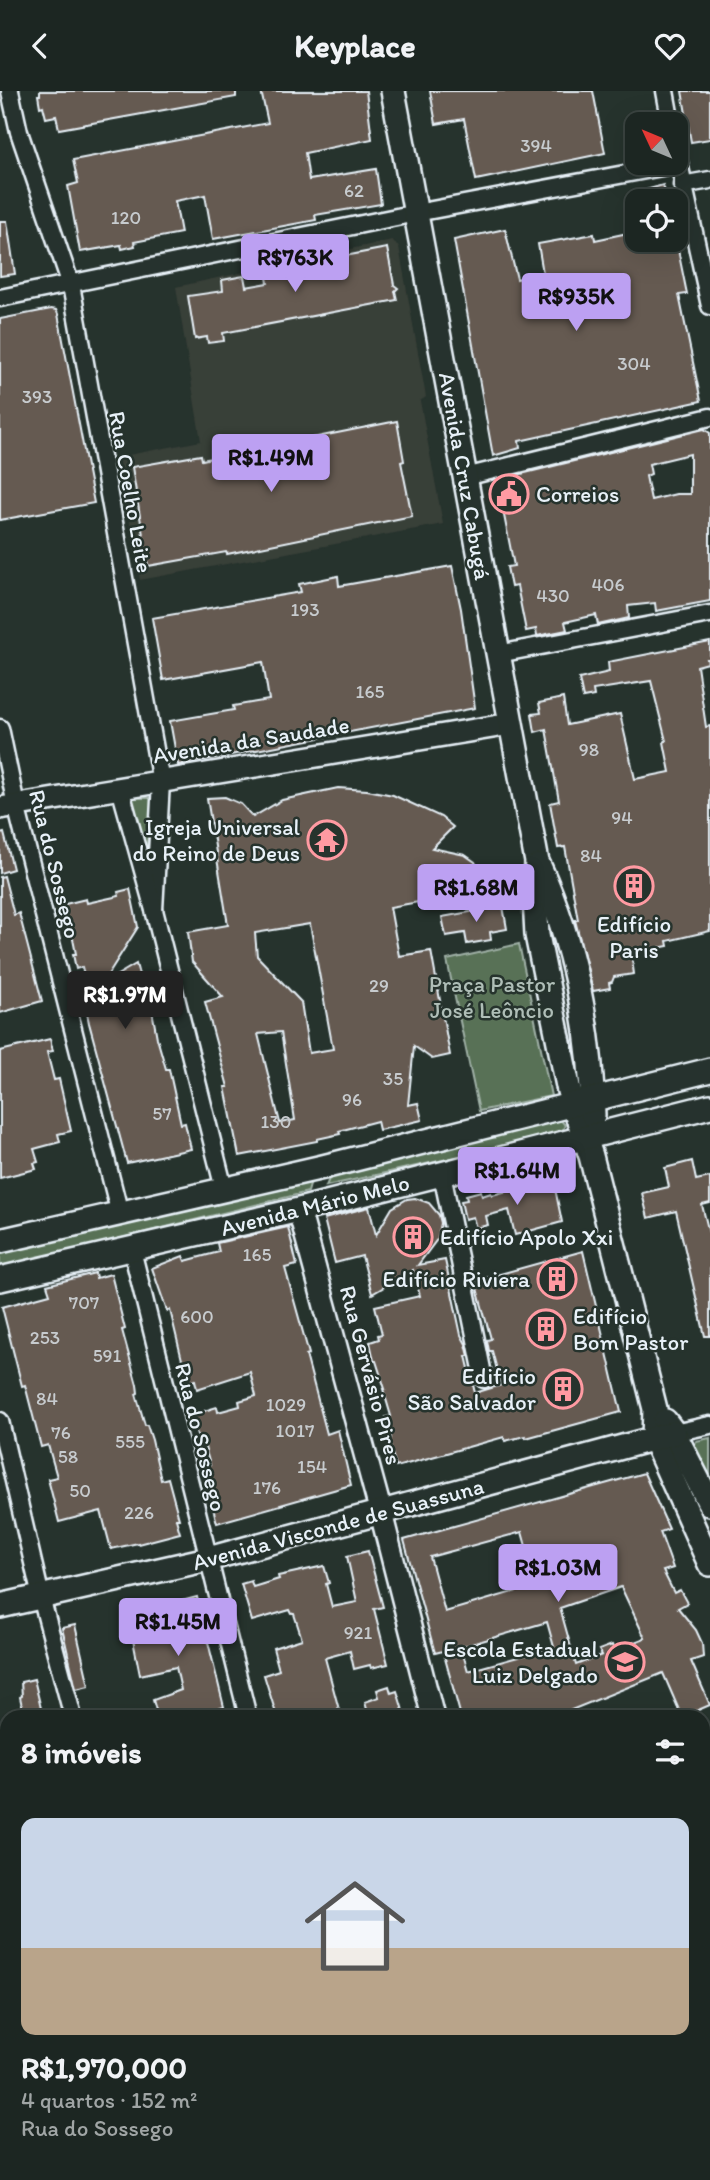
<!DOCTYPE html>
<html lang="pt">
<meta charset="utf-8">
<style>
:root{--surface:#1c2622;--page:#29322f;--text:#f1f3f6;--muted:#a0a5a5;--line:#3a4340;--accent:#bca0f2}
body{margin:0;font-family:Itim,sans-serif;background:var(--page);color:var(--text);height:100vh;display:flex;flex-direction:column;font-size:26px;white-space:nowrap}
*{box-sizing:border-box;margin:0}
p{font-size:23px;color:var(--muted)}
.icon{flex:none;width:38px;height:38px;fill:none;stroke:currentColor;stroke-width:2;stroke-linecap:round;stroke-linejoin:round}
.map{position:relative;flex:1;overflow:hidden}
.side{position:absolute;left:0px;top:1619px;width:710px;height:471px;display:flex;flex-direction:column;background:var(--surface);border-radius:21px 21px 0 0;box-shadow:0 7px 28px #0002,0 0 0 2px var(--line)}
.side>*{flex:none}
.needle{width:46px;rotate:314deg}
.tools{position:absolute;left:625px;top:21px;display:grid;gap:14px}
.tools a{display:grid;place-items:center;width:63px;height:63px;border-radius:14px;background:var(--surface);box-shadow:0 7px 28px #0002,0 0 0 2px var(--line);font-size:35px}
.price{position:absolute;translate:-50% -60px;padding:0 16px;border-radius:7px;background:var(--accent);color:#111;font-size:23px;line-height:46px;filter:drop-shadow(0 2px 4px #0008)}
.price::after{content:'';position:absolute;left:50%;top:42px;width:21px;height:16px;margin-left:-10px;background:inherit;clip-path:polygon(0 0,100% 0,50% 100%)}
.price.selected{background:#222;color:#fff}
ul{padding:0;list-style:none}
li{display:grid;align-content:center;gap:14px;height:371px;padding:0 21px}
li+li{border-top:2px solid var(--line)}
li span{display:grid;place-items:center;height:217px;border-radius:14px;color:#555}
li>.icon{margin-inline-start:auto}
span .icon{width:126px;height:126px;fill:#fffc;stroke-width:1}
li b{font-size:30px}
h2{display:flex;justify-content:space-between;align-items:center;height:84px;padding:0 21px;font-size:30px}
header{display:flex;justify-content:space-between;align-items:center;height:91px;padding:0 21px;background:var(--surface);font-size:32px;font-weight:700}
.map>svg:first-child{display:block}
.built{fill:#393f38}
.green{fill:#597156;stroke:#a0b1a7;stroke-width:2}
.building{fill:#655a51;stroke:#e8f1f8;stroke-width:2;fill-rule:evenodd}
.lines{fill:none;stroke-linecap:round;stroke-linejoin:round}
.minor-casing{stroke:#e8f1f8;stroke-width:21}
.tertiary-casing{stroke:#e8f1f8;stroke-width:26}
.secondary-casing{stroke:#e8f1f8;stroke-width:28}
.minor{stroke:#26332d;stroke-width:16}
.tertiary{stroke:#26332d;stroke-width:21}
.secondary{stroke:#26332d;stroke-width:23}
.labels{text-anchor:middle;stroke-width:5;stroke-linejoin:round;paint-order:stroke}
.number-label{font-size:19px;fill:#c7cbce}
.street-label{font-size:23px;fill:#e8f1f8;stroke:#26332d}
.poi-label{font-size:23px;fill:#e8f1f8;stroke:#26332d;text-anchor:end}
.park-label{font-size:23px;fill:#afbeb7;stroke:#26332d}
</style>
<header><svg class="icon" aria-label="back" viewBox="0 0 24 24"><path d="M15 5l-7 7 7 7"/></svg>Keyplace<svg class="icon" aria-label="heart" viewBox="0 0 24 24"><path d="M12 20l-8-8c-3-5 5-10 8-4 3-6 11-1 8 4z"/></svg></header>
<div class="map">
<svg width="710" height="2089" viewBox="0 0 710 2089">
<rect width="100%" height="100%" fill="#26332d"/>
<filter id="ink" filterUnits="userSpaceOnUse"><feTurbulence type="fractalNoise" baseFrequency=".0143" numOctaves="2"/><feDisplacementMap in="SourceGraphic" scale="14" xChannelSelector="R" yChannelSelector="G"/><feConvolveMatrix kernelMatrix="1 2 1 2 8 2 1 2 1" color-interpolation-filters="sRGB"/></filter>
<g filter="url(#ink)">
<g class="built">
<path d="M392,149l7,7 27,150 -6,4 23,123 -303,56 -22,-123 83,-16 -25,-154z"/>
<path d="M710,1677v68l-6,2v-68z"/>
</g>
<g class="green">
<path d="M130,707h23l-8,60z"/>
<path d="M519,853l32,152 -72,15 -32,-151z"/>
<path d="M560,1028l5,6 -4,9 -235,52 5,-12z"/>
<path d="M312,1087l-4,14 -308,76v-15z"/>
<path d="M710,1347v42l-17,-30 3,-9z"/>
</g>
<g class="building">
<path d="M40,0h196v6l-177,32 -3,-13 -10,2 -3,-12 -3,1 -2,-12h2z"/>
<path d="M261,0h105l6,48 -67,14 4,27 67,-11 5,35 -66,11 1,5 -103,19 -8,-44 -30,6 6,32 -47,9 1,4 -13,3 -1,-4 -41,7 -12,-66 10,-3 -5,-23 195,-37z"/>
<path d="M430,0h163l12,62 -129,27 -12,-61 -28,5z"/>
<path d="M682,0h28v48l-19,3z"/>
<path d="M663,94l4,13 -18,3 -3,-11z"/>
<path d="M0,130h7l8,53 -15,2z"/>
<path d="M505,138l12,50 26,-6 -5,-29 56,-10 1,6 42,-9v9h39l11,54 -8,1 22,106 -182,40 1,7 -27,8 -39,-216z"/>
<path d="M387,157l7,37 4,3 -3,3 2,9 -174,33 1,8 -16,2 -1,-6 -12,2 -7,-43 35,-5 -1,-11 22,-4 2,11 22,-4 -2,-12z"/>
<path d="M51,218l5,1 2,4 36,189 -94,17v-201z"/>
<path d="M397,330l7,40 -3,1 11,54 -185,38 -1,-2 -78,14 -16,-99 69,-12 1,5z"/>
<path d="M704,338l6,4v168l-54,10 -1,-8 -27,3 1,12 -31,7 -2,-10 -31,7 2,8 -30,6 -1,-7 -10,2 -9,-45 -6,1 -4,-20 7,-1 -17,-86zM690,363v40h-14l-25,6 -5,-24 5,-2 -2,-10z"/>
<path d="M452,475l9,43 14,99 -297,57 -8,-44 64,-11 -1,-4 36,-6 -6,-38 -100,18 -11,-62 149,-26 -2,-8 39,-8 1,10z"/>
<path d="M710,551v17h-3l1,4 -11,3 9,61 4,-1v205l-43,10 1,5 -37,7 3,21 -20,3 -2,5 -3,1 1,5 -17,3 -18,-71h3l-13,-73 -7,1 -8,-45 9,-2 -13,-72 -11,3 -3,-18 9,-1 -2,-10 24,-5 4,27 53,-11 15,65 35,-7 -6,-30 2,-1 -15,-60 -58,9 1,6 -11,2 -4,-19 30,-7 -1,-10z"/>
<path d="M338,697l29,2 26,5 48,22 12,10 -21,21 33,7 10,7 7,14 -55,8 3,16 -40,7 9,49 32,-5 19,104 -18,4 -18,-13 -6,59 10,-2 4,17 -43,10 -2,-9 -38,10 1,3 -23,5v2l-78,15 -14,-69h3l-23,-85 18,-5 -31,-35 -4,-30 40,-7 -21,-127 18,-1 16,7 12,13 29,-17zM310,833l23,125 -24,4 -8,-51 -44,-46 -2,-23zM281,941l14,88 -15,3 -22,-89z"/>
<path d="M4,742l9,36 -13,4v-39z"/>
<path d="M4,785l10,39 5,-2 23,88 -42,12v-136z"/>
<path d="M130,798l8,38 -36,57 34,-20 7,25 5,-1 9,50 9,31h3l12,55 4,-1 6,26 -64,14 -38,-140 -4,-20 6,-1 -9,-35 -6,2 -3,-15h3l-6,-30 -5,1 -4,-20 25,-6 1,4 32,-7 -1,-4z"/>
<path d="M503,815l4,23 -17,3 1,8 -24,4 -2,-11 -19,3 -4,-19z"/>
<path d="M50,948l3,12 -6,1 7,28 5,-1 12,52 -13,3 2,8 -26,7 4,13 -4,1 2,6 -36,9v-127z"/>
<path d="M692,1070l4,19 14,-3v26l-8,2 8,32v99h-5l-29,-125 -28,7 -6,-25 27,-6 -4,-19z"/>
<path d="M553,1088l9,43 -47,13 -6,-25 -23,6 2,9 -12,3 -3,-11 -8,2 -4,-18 6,-1 -1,-5 15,-4 1,5 9,-3 1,2z"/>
<path d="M415,1107l14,5 10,12 2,8 -3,15 -20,27 27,-5 16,75 5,9 3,12h-3l9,37 26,-8 -9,-34h-3l-2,-11 4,-1 -16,-58 108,-30 38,161 -95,26 -1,-2 -20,5 -1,-4 -108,30 -8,-28 3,-1 -5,-21 5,-1 -8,-27h2l-9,-28h-2l-4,-19 9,-3 -1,-4 4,-1 -7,-28 45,-10 -7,-26 -41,24 -10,-38 -27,7 -11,-44 45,-12 7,28 16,-27 15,-9z"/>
<path d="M288,1136l9,38 -12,3 24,86 -3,1 21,79 11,-4 13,55 -134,38 -12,-46 4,-1 -2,-10 3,-1 -8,-28 -4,1 -7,-23 26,-8 1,5 22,-6 -1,-5 17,-5 -6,-24 -53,17 -2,-9 -10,3 -5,-18 3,-1 -13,-54 -3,1 -15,-43 31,-12 2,5 34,-9 -2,-9z"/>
<path d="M95,1182l1,5 15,-4 14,55 -3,1 15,55 1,8 -2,1 9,31h2l5,15 9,40 7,-2 11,41h-3l4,14 -42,11v-1l-27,6 -10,-38 -42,11 -11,-43 9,-2 -9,-32 -7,2 -16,-62 -3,1 -20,-79 48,-13 -3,-9z"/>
<path d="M644,1382l25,56 -9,3 13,36 -10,3 11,22 6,-3 7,13 -9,5 18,22 6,13 1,14 -12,4 19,44 -28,12 -19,-44 -109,44h-93l-18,-66 -8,2 -31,-113zM522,1441l15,53 -92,27 -15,-55zM621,1496l24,51 -31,12 -2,-5 -13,5 3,5 -26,10 -16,-57zM547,1531l7,25 -86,24 -7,-24z"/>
<path d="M368,1460l15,56 -9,2 14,55 -17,4 -1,-3 -16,4 -4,-18 -25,7 16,59h-45l-2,-5 -17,5 -13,-42 15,-5 -6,-22 29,-9 -8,-25h-2l-2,-4 -38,11 -11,-37 10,-3 2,6 26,-8 -1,-3 46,-10 5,17 -3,1 6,23 25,-5 -10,-46z"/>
<path d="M197,1506l27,110 -7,2 1,4 -8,4h-52l-5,-17 28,-10 -5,-23 -36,8 -12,-60z"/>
<path d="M75,1534l14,61 -13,3 -14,-61z"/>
<path d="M34,1588l5,21 4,17h-16l-2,-7 -2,1 -3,-14 2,-1 -1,-14z"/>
<path d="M389,1595l2,7 6,-2 8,26h-36l-4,-15 14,-5 -2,-7z"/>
</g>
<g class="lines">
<g class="minor-casing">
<g id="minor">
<path d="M10,0l9,41 52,153 90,497 -7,128"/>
<path d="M665,0l6,33"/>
<path d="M676,58l34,157"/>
<path d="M682,94l28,-5"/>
<path d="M0,207l416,-85 262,-49"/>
<path d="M465,386l245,-60"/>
<path d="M498,563l212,-40"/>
<path d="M0,637l16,77 104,409"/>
<path d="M120,697l34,122 70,279"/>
<path d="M442,1083l42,205"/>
<path d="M132,1159l116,467"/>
<path d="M0,1330l41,176 32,120"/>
<path d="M674,1342l36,-8"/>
<path d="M0,1913l7,-2"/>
<path d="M187,2082l2,7"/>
<path d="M370,2082l2,7"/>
<path d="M21,2089l16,-7"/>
</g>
</g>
<g class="tertiary-casing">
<g id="tertiary">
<path d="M0,717l511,-84"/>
<path d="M299,1119l82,303 52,204"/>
<path d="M549,2082l2,7"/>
</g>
</g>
<g class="secondary-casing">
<g id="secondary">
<path d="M393,0l144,771 -2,35 2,38 32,156 22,65 64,253 -1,30 56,125"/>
<path d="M539,775c35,77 52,165 54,249"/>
<path d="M0,1150l323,-74 387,-97"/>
<path d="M0,1188l299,-69 411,-104"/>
<path d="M665,1330l9,12 36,71"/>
<path d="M0,1515l208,-47 466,-126"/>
</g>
</g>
<use href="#minor" class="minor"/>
<use href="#tertiary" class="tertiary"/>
<use href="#secondary" class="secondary"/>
</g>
</g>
<defs>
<g id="civic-ring" transform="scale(2.0125)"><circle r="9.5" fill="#26332d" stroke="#ff9aa2" stroke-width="1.5"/><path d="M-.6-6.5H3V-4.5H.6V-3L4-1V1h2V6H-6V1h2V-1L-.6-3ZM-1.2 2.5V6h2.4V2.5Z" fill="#ff9aa2"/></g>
<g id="temple-ring" transform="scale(2.0125)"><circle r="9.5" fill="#26332d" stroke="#ff9aa2" stroke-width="1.5"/><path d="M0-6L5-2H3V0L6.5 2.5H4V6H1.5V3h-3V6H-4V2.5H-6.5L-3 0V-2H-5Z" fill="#ff9aa2"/></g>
<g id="building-ring" transform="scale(2.0125)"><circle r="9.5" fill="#26332d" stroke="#ff9aa2" stroke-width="1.5"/><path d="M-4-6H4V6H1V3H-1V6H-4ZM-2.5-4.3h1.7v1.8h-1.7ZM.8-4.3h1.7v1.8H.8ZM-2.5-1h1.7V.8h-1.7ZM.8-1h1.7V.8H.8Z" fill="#ff9aa2"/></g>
<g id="school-ring" transform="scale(2.0125)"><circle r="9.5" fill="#26332d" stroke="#ff9aa2" stroke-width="1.5"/><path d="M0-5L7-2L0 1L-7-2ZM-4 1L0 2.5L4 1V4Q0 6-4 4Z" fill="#ff9aa2"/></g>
</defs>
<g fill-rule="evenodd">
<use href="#civic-ring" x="509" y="403"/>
<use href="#temple-ring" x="327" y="749"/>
<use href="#building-ring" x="634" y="795"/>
<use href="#building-ring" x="413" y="1146"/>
<use href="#building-ring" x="557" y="1188"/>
<use href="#building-ring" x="546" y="1238"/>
<use href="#building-ring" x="563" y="1298"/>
<use href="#school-ring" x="625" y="1571"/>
</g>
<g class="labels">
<g class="number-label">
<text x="536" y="61">394</text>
<text x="354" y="106">62</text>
<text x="126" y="133">120</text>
<text x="634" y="279">304</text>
<text x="37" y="312">393</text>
<text x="608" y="500">406</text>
<text x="553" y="511">430</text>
<text x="305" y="525">193</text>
<text x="370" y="607">165</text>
<text x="589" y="665">98</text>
<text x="622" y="733">94</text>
<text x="591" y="771">84</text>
<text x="379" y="901">29</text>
<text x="393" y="994">35</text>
<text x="352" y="1015">96</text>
<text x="162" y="1029">57</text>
<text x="276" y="1037">130</text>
<text x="257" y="1170">165</text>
<text x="84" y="1218">707</text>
<text x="197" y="1232">600</text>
<text x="45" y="1253">253</text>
<text x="107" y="1271">591</text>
<text x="47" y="1314">84</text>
<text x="286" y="1320">1029</text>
<text x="295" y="1346">1017</text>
<text x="61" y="1348">76</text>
<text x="130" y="1357">555</text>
<text x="68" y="1372">58</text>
<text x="312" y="1382">154</text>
<text x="267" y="1403">176</text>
<text x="80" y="1406">50</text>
<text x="139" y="1428">226</text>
<text x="358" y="1548">921</text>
</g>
<g class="street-label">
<text transform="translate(465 385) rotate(80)" y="8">Avenida Cruz Cabugá</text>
<text transform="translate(131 401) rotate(80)" y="8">Rua Coelho Leite</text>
<text transform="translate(251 649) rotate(-9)" y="8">Avenida da Saudade</text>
<text transform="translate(55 773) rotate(76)" y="8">Rua do Sossego</text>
<text transform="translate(315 1114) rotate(-14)" y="8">Avenida Mário Melo</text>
<text transform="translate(371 1284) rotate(75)" y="8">Rua Gervásio Pires</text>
<text transform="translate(201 1346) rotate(76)" y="8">Rua do Sossego</text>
<text transform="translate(338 1433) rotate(-15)" y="8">Avenida Visconde de Suassuna</text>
</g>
<g class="poi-label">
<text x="536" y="411" text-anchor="start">Correios</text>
<text x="300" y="744">Igreja Universal<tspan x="300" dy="26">do Reino de Deus</tspan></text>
<text x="634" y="841" text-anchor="middle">Edifício<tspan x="634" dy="26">Paris</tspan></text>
<text x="440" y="1154" text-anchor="start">Edifício Apolo Xxi</text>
<text x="530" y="1196">Edifício Riviera</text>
<text x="573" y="1233" text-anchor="start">Edifício<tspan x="573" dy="26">Bom Pastor</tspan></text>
<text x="536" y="1293">Edifício<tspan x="536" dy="26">São Salvador</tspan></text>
<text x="598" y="1566">Escola Estadual<tspan x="598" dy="26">Luiz Delgado</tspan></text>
</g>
<g class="park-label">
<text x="492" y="901">Praça Pastor<tspan x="492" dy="26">José Leôncio</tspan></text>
</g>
</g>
</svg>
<div class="tools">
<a><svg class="needle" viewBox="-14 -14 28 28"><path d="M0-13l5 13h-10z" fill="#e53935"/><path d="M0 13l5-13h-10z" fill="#a0a5a5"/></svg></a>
<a><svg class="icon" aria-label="locate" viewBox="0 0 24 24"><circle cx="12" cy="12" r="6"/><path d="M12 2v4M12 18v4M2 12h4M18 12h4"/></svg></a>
</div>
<b class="price" style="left:295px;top:203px">R$763K</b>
<b class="price" style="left:576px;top:242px">R$935K</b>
<b class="price" style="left:271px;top:403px">R$1.49M</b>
<b class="price" style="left:476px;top:833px">R$1.68M</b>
<b class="price selected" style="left:125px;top:940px">R$1.97M</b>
<b class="price" style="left:517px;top:1116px">R$1.64M</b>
<b class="price" style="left:558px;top:1513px">R$1.03M</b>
<b class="price" style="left:178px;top:1567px">R$1.45M</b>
<section class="side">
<h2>8 imóveis<svg class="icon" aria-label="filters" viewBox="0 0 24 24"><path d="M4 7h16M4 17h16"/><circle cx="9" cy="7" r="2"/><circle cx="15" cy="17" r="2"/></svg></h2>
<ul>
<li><span style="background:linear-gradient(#c9d6e8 60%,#b9a48a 0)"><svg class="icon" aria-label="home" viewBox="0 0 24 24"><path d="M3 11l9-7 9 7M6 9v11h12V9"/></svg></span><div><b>R$1,970,000</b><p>4 quartos · 152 m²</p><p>Rua do Sossego</p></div></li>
</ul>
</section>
</div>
